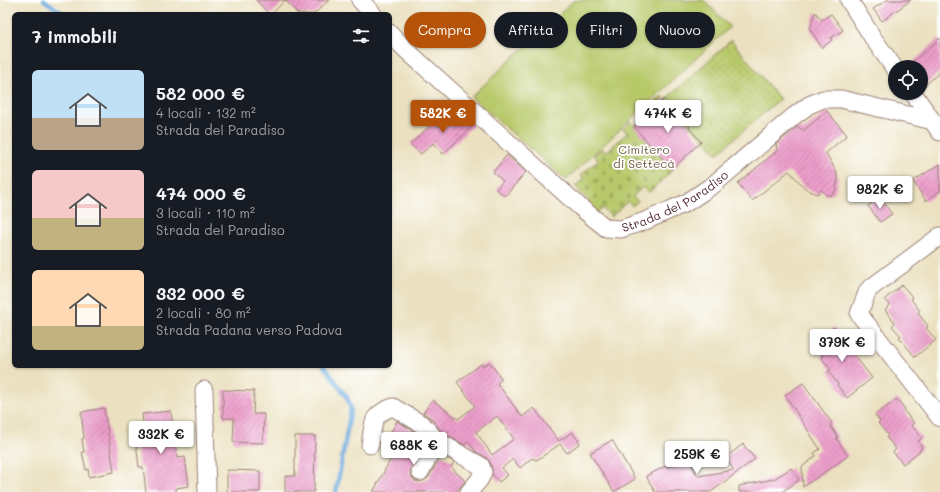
<!DOCTYPE html>
<html lang="it">
<meta charset="utf-8">
<style>
:root{--surface:#171b24;--page:#20242c;--text:#f1f3f6;--muted:#9ea1a6;--accent:#b45309}
body{margin:0;font-family:Mali,sans-serif;background:var(--page);color:var(--text);height:100vh;display:flex;flex-direction:column;font-size:15px;white-space:nowrap}
*{box-sizing:border-box;margin:0}
p{font-size:13px;color:var(--muted)}
.icon{flex:none;width:22px;height:22px;fill:none;stroke:currentColor;stroke-width:2;stroke-linecap:round;stroke-linejoin:round}
.map{position:relative;flex:1;overflow:hidden}
.drawer{position:absolute;left:12px;top:12px;width:380px;height:356px;display:flex;flex-direction:column;background:var(--surface);border-radius:6px;box-shadow:0 1px 3px #0004}
.drawer>*{flex:none}
.banner{position:absolute;left:404px;top:12px;width:380px;height:36px;display:flex;gap:8px}
.buttons{position:absolute;left:888px;top:60px;display:grid;gap:8px}
.buttons a{display:grid;place-items:center;width:40px;height:40px;border-radius:50%;background:var(--surface);box-shadow:0 1px 3px #0004;font-size:20px}
.price{position:absolute;translate:-50% -34px;padding:0 9px;border-radius:4px;background:#fff;color:#222;font-size:13px;line-height:26px;filter:drop-shadow(0 1px 2px #0008)}
.price::after{content:'';position:absolute;left:50%;top:24px;width:12px;height:9px;margin-left:-6px;background:inherit;clip-path:polygon(0 0,100% 0,50% 100%)}
.price.current{background:var(--accent);color:#fff}
ul{padding:0;list-style:none}
li{display:flex;align-items:center;gap:12px;height:100px;padding:0 20px}
li span{display:grid;place-items:center;flex:none;width:112px;height:80px;border-radius:6px;color:#555}
li>.icon{margin-inline-start:auto}
span .icon{width:48px;height:48px;fill:#fffc;stroke-width:1}
li b{font-size:17px}
h2{display:flex;justify-content:space-between;align-items:center;height:48px;padding:0 20px;font-size:17px}
.tag{padding:0 14px;border-radius:18px;background:var(--surface);box-shadow:0 1px 3px #0004;font-size:14px;line-height:36px}
.tag.current{background:var(--accent);color:#fff}
.map>svg:first-child{display:block}
.grass{fill:url(#grass-dots);stroke:#81744b}
.cemetery{fill:url(#cemetery-stones);stroke:#81744b}
.garden{fill:#b8c96b;stroke:#81744b}
.lines{fill:none;stroke-linecap:round;stroke-linejoin:round}
.stream{stroke:#69a8dc;stroke-width:4.5}
.building{fill:url(#building-hatch);fill-rule:evenodd}
.street-casing{stroke:#9a8076;stroke-width:19}
.street{stroke:#fff;stroke-width:17}
.labels{text-anchor:middle;stroke-width:3.5;stroke-linejoin:round;paint-order:stroke}
.park-label{font-size:12px;fill:#705a41;stroke:#fff}
.street-label{font-size:12px;fill:#4a1f2b;stroke:#fff}
</style>
<div class="map">
<svg width="940" height="492" viewBox="0 0 940 492">
<defs>
<pattern id="grass-dots" width="8" height="8" patternUnits="userSpaceOnUse"><rect width="8" height="8" fill="#b8c96b"/><path d="M2 2h.1M6 6h.1" fill="none" stroke="#a0ac5d" stroke-width="1.8" stroke-linecap="round"/></pattern>
<pattern id="cemetery-stones" width="16" height="16" patternUnits="userSpaceOnUse"><rect width="16" height="16" fill="#b8c96b"/><path d="M2 7V4a2 2 0 0 1 4 0v3zM10 15v-3a2 2 0 0 1 4 0v3z" fill="#a0ac5d"/></pattern>
<pattern id="building-hatch" width="6" height="6" patternUnits="userSpaceOnUse"><rect width="6" height="6" fill="#ec9ecb"/><path d="M-1 1l2-2M0 6l6-6M5 7l2-2" fill="none" stroke="#c180a5"/></pattern>
</defs>
<rect width="100%" height="100%" fill="#fff"/>
<filter id="ink" filterUnits="userSpaceOnUse"><feTurbulence type="fractalNoise" baseFrequency=".025" numOctaves="2"/><feDisplacementMap in="SourceGraphic" scale="8" xChannelSelector="R" yChannelSelector="G"/><feConvolveMatrix kernelMatrix="1 2 1 2 8 2 1 2 1" color-interpolation-filters="sRGB"/></filter>
<filter id="wash" filterUnits="userSpaceOnUse"><feTurbulence type="fractalNoise" baseFrequency=".012" numOctaves="4" result="noise"/><feDisplacementMap in="SourceGraphic" scale="16" xChannelSelector="R" yChannelSelector="G"/><feGaussianBlur stdDeviation="0.9" result="paint"/><feColorMatrix in="noise" values="0 0 0 0 0 0 0 0 0 0 0 0 0 0 0 0 0 1.4 0 .05"/><feComposite in="paint" operator="in"/></filter>
<g filter="url(#wash)">
<rect width="100%" height="100%" fill="#ebe1c0"/>
<path class="grass" d="M731,40l49,59 -63,55 -51,-55z"/>
<path class="cemetery" d="M662,96l28,31 -16,40 -7,9 -19,17 -5,-6 -10,9 5,5 -6,5 -4,-5 -17,16 -9,-9 -5,5 -4,-7 -18,-20 9,-7 -3,-4 17,-15 -4,-5 8,-7 4,4 21,-19 -4,-4 8,-8 4,4 18,-15 6,-2 -5,-5z"/>
<path class="garden" d="M574,0h130l26,27 -164,153 -95,-83z"/>
<g class="lines">
<g class="stream">
<path d="M44,0l20,14"/>
<path d="M324,366l23,31 4,12 -15,83"/>
</g>
</g>
<g id="blocks">
<g class="building">
<path d="M256,0h29l-13,14h-3z"/>
<path d="M285,0h44l-15,14h-16z"/>
<path d="M887,0h24l-29,21 -9,-12z"/>
<path d="M815,12l7,8 9,-6 12,16 -12,8 1,2 -10,8 -12,-19z"/>
<path d="M940,38v34l-18,16 -1,-21h-14z"/>
<path d="M664,99l26,28 -1,1 12,14 -29,27 -38,-42z"/>
<path d="M457,109l17,16 -31,29 -10,-11 -12,11 -11,-10 24,-22 5,5z"/>
<path d="M827,111l20,24 -21,18 10,18 2,8 -3,13 -4,3h-5l-4,-5 -5,4 -5,-2 -7,-4 -16,-17 -37,30 -14,-18 39,-32 -1,-7 21,-17 7,3z"/>
<path d="M507,155l19,17 -21,24 -9,-7 7,-8 -10,-9z"/>
<path d="M940,164v27l-14,10 -13,-20z"/>
<path d="M880,197l12,17 -12,8 -12,-16z"/>
<path d="M902,285l11,13 -2,1 9,12 -2,2 10,13 -2,2 10,12 -21,17 -16,-20 2,-1 -9,-10 3,-3 -10,-13 5,-5 -5,-6z"/>
<path d="M834,327l14,17 -1,1 25,33 -25,20 -10,-13 1,-1 -10,-13 3,-1 -10,-13 2,-1 -10,-12z"/>
<path d="M489,362l13,17 -5,4 25,34 12,-9 25,33 13,-9 8,11 -13,10 -7,-9 -20,14 -4,2 -4,-2 -12,10 -7,-9 -11,9 6,7 -9,7 -7,-8v-5l-2,-7 -4,-5 -10,-5 -8,-11 -3,4 -22,-12 -12,-15 -8,-5 10,-13 25,19 17,-13 -18,-24 24,-18 2,2zM497,416l17,23 -22,16 -16,-23z"/>
<path d="M803,383l29,40 -2,2 8,12 -2,1 12,18 -45,31 -1,-20 14,-11 -2,-3 6,-4 -35,-54z"/>
<path d="M223,390l31,1 -1,23h11l-1,29 -30,-1 1,-24h-11z"/>
<path d="M897,399l8,10 -1,2 10,12 -3,2 11,13 -4,3 4,6 -2,2 1,1 -18,14 -10,-12 3,-3 -10,-12 2,-2 -10,-12 2,-2 -5,-6z"/>
<path d="M104,408l10,64 -25,5 -1,-8 -2,1 -4,-18h2l-2,-13 2,-1 -3,-26z"/>
<path d="M171,411l6,47 8,-1 4,29 -13,2v4h-30l-3,-25h-4l-3,-25 9,-1 -3,-27z"/>
<path d="M397,421l20,12 8,9 -14,26 -1,5 2,4 3,4 5,1 5,-2 4,-3 12,-22 13,7 -3,5 14,14 -9,11h-83l19,-35 -11,-6z"/>
<path d="M295,436h20l-1,56h-29v-16h10z"/>
<path d="M612,440l23,39 -21,13 -24,-39z"/>
<path d="M743,444l12,15 -44,33h-56l-9,-16 20,-10 1,1 22,-7 9,16 36,-6 -9,-12z"/>
<path d="M791,468l8,12 -17,12h-43v-6l35,-7z"/>
<path d="M227,470l33,1v21h-33z"/>
</g>
</g>
</g>
<g filter="url(#ink)">
<use href="#blocks" fill-opacity="0" stroke="#9a8076" stroke-width="1"/>
<g class="lines">
<g class="street-casing">
<g id="street">
<path d="M360,0l13,14"/>
<path d="M849,0l24,38 22,31"/>
<path id="s1" d="M390,33l15,16 175,158 26,21 15,1 24,-8 41,-18 27,-18 81,-69 15,-11 14,-6h18l92,22"/>
<path d="M913,93l27,39"/>
<path d="M940,236l-72,54 -9,24 81,104"/>
<path d="M204,390l3,102"/>
<path d="M370,445c4,-22 0,-30 23,-38l30,18 14,16 44,25 2,6 -3,7 -11,13"/>
<path d="M420,472l17,-31"/>
</g>
</g>
<use href="#street" class="street"/>
</g>
</g>
<g class="labels">
<g class="park-label">
<text x="644" y="154">Cimitero<tspan x="644" dy="14">di Settecà</tspan></text>
</g>
<g class="street-label">
<text dy="4" stroke="none"><textPath href="#s1" startOffset="367">Strada del Paradiso</textPath></text>
</g>
</g>
</svg>
<div class="buttons">
<a><svg class="icon" aria-label="locate" viewBox="0 0 24 24"><circle cx="12" cy="12" r="6"/><path d="M12 2v4M12 18v4M2 12h4M18 12h4"/></svg></a>
</div>
<b class="price current" style="left:443px;top:134px">582K €</b>
<b class="price" style="left:668px;top:134px">474K €</b>
<b class="price" style="left:880px;top:210px">982K €</b>
<b class="price" style="left:842px;top:363px">379K €</b>
<b class="price" style="left:161px;top:455px">332K €</b>
<b class="price" style="left:414px;top:466px">688K €</b>
<b class="price" style="left:697px;top:475px">259K €</b>
<div class="banner">
<a class="tag current">Compra</a>
<a class="tag">Affitta</a>
<a class="tag">Filtri</a>
<a class="tag">Nuovo</a>
</div>
<section class="drawer">
<h2>7 immobili<svg class="icon" aria-label="filters" viewBox="0 0 24 24"><path d="M4 7h16M4 17h16"/><circle cx="9" cy="7" r="2"/><circle cx="15" cy="17" r="2"/></svg></h2>
<ul>
<li><span style="background:linear-gradient(#bfe0f5 60%,#b9a48a 0)"><svg class="icon" aria-label="home" viewBox="0 0 24 24"><path d="M3 11l9-7 9 7M6 9v11h12V9"/></svg></span><div><b>582 000 €</b><p>4 locali · 132 m²</p><p>Strada del Paradiso</p></div></li>
<li><span style="background:linear-gradient(#f6c9c9 60%,#c2b280 0)"><svg class="icon" aria-label="home" viewBox="0 0 24 24"><path d="M3 11l9-7 9 7M6 9v11h12V9"/></svg></span><div><b>474 000 €</b><p>3 locali · 110 m²</p><p>Strada del Paradiso</p></div></li>
<li><span style="background:linear-gradient(#ffd9b3 70%,#c2b280 0)"><svg class="icon" aria-label="home" viewBox="0 0 24 24"><path d="M3 11l9-7 9 7M6 9v11h12V9"/></svg></span><div><b>332 000 €</b><p>2 locali · 80 m²</p><p>Strada Padana verso Padova</p></div></li>
</ul>
</section>
</div>
